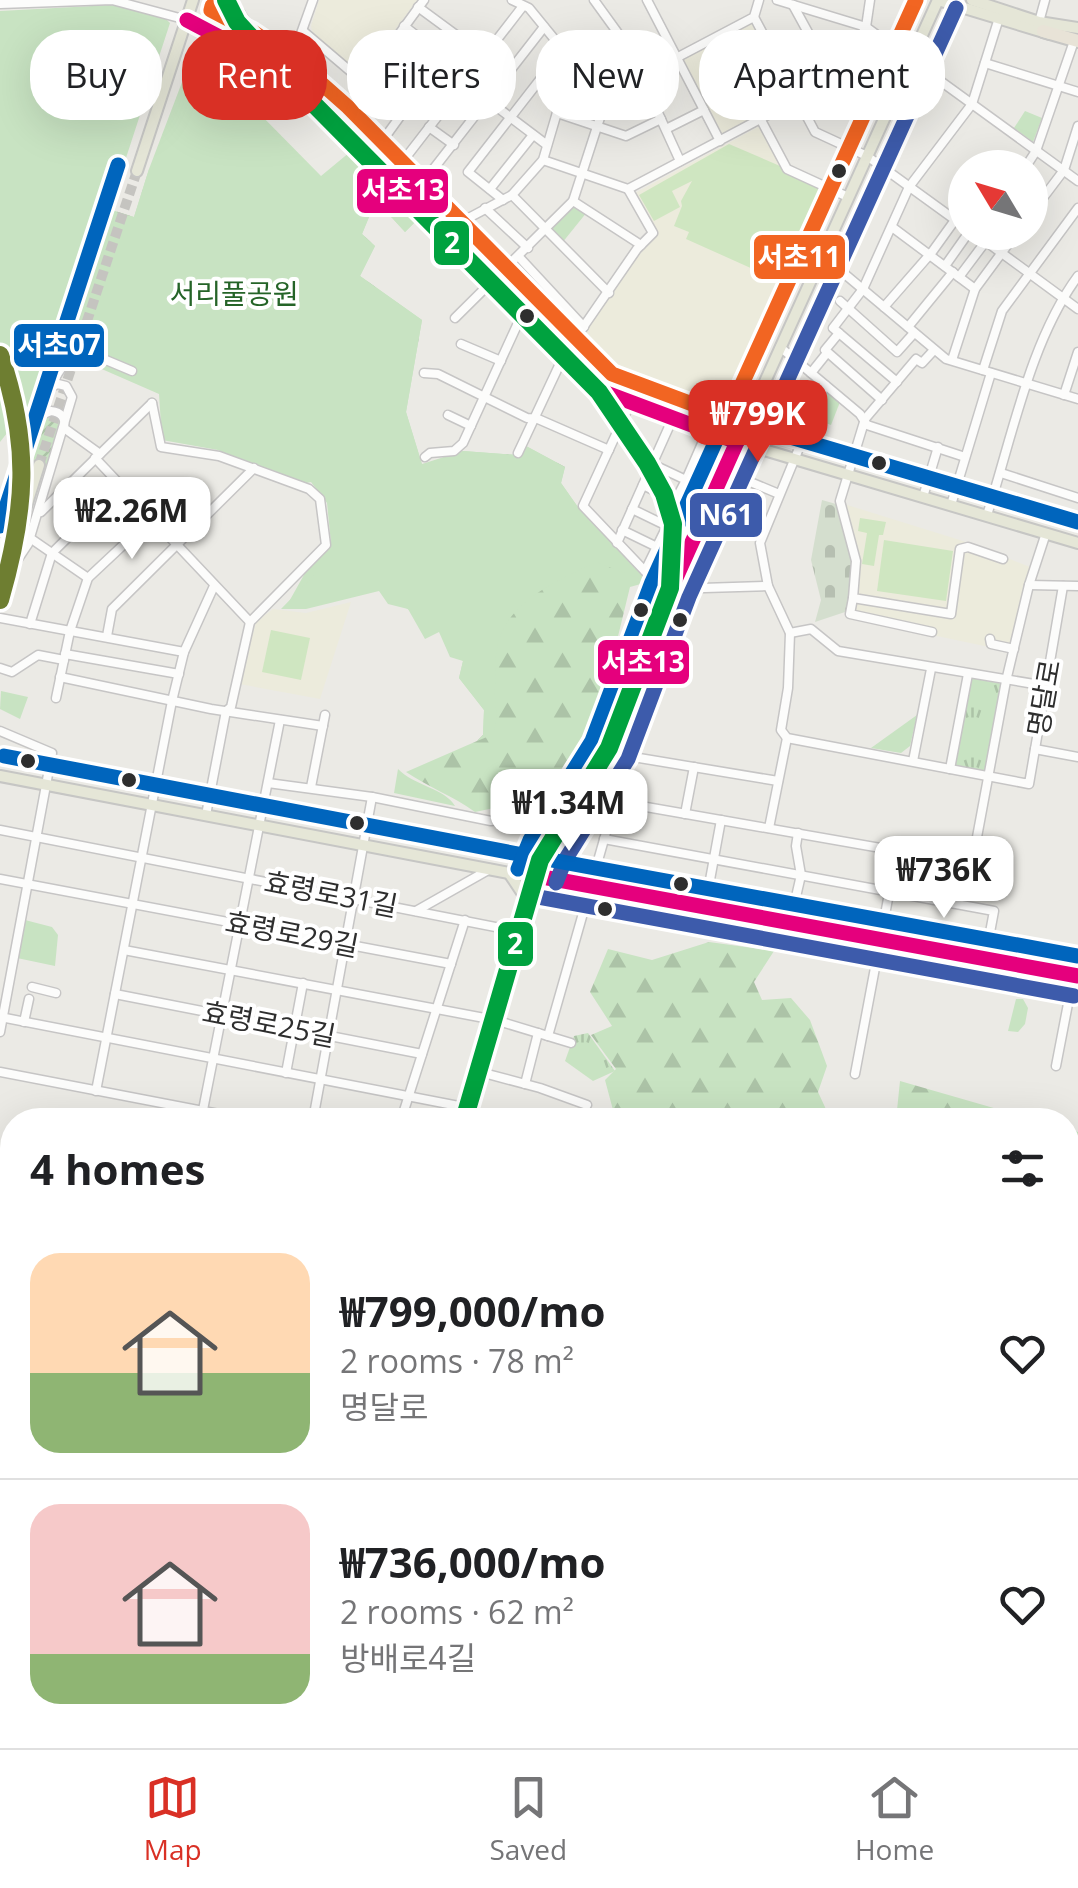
<!DOCTYPE html>
<meta charset="utf-8">
<style>
:root{--surface:#fff;--page:#f2f2f2;--text:#202124;--muted:#757577;--line:#e0e0e0;--accent:#d93025}
body{margin:0;font-family:"Open Sans","Noto Sans KR",sans-serif;background:var(--page);color:var(--text);height:100vh;display:flex;flex-direction:column;font-size:38px;white-space:nowrap}
*{box-sizing:border-box;margin:0}
p{font-size:32px;color:var(--muted)}
.icon{flex:none;width:55px;height:55px;fill:none;stroke:currentColor;stroke-width:2;stroke-linecap:round;stroke-linejoin:round}
.map{position:relative;flex:1;overflow:hidden}
.drawer{position:absolute;left:0px;top:1108px;width:1080px;height:642px;display:flex;flex-direction:column;background:var(--surface);border-radius:40px 40px 0 0;box-shadow:0 10px 40px #0002}
.drawer>*{flex:none}
.guide{position:absolute;left:30px;top:30px;width:1020px;height:90px;display:flex;gap:20px}
.needle{width:65px;rotate:308deg}
.fabs{position:absolute;left:948px;top:150px;display:grid;gap:20px}
.fabs a{display:grid;place-items:center;width:100px;height:100px;border-radius:50%;background:var(--surface);box-shadow:0 10px 40px #0002;font-size:50px}
.price{position:absolute;translate:-50% -85px;padding:0 22px;border-radius:20px;background:#fff;color:#222;font-size:32px;line-height:65px;filter:drop-shadow(0 2px 5px #0008)}
.price::after{content:'';position:absolute;left:50%;top:60px;width:30px;height:22px;margin-left:-15px;background:inherit;clip-path:polygon(0 0,100% 0,50% 100%)}
.price.current{background:var(--accent);color:#fff}
ul{padding:0;list-style:none}
li{display:flex;align-items:center;gap:30px;height:250px;padding:0 30px}
li+li{border-top:2px solid var(--line)}
li span{display:grid;place-items:center;flex:none;width:280px;height:200px;border-radius:30px;color:#555}
li>.icon{margin-inline-start:auto}
span .icon{width:120px;height:120px;fill:#fffc;stroke-width:1}
li b{font-size:42px}
h2{display:flex;justify-content:space-between;align-items:center;height:120px;padding:0 30px;font-size:42px}
.tag{padding:0 35px;border-radius:40px;background:var(--surface);box-shadow:0 10px 40px #0002;font-size:35px;line-height:90px}
.tag.current{background:var(--accent);color:#fff}
.menu{display:flex;justify-content:space-around;align-items:center;height:140px;border-top:2px solid var(--line);background:var(--surface);font-size:28px;color:var(--muted)}
.menu a{display:grid;justify-items:center;gap:5px}
.menu .current{color:var(--accent)}
.map>svg:first-child{display:block}
.education{fill:#ecebdc}
.grass{fill:url(#grass-tufts)}
.forest{fill:url(#forest-firs)}
.cemetery{fill:url(#cemetery-stones)}
.park{fill:#c8e3c2}
.garden{fill:url(#garden-furrows)}
.pitch{fill:#cfe6c1}
.plaza{fill:url(#plaza-grid)}
.lines{fill:none;stroke-linecap:round;stroke-linejoin:round}
.major-tunnel{stroke:#c5c4c0;stroke-width:10;stroke-dasharray:10 5;stroke-linecap:butt}
.minor-casing{stroke:#c6c5c5;stroke-width:11}
.major-casing{stroke:#c6c6c4;stroke-width:14}
.highway-casing{stroke:#c6c6c4;stroke-width:16}
.minor{stroke:#fcfcfb;stroke-width:8}
.major{stroke:#e5e6d7;stroke-width:10}
.highway{stroke:#e8e3d7;stroke-width:12}
.bus-1-casing{stroke:#fff;stroke-width:22}
.bus-2-casing{stroke:#fff;stroke-width:22}
.bus-3-casing{stroke:#fff;stroke-width:22}
.bus-4-casing{stroke:#fff;stroke-width:22}
.bus-1{stroke:#e5007d;stroke-width:15}
.bus-2{stroke:#3d5bab;stroke-width:15}
.bus-3{stroke:#0065bd;stroke-width:15}
.bus-4{stroke:#f26522;stroke-width:15}
.metro-1-casing{stroke:#fff;stroke-width:25}
.metro-2-casing{stroke:#fff;stroke-width:25}
.metro-1{stroke:#00a23f;stroke-width:18}
.metro-2{stroke:#6e7e31;stroke-width:18}
.bus-dot{fill:#2e2e2e;stroke:#fff;stroke-width:4}
.labels{text-anchor:middle;stroke-width:8;stroke-linejoin:round;paint-order:stroke}
.park-label{font-size:28px;fill:#256428;stroke:#fff}
.street-label{font-size:28px;fill:#2e2e2e;stroke:#fff}
.line-badge{stroke:#fff;stroke-width:4}
.badge-label{font-size:28px;text-anchor:middle;font-weight:bold;fill:#fff}
</style>
<div class="map">
<svg width="1078" height="1748" viewBox="0 0 1078 1748">
<defs>
<pattern id="grass-tufts" width="24" height="20" patternUnits="userSpaceOnUse" patternTransform="scale(2.5)"><rect width="24" height="20" fill="#c8e3c2"/><path d="M3 7l-1-3M5 7V3M7 7l1-3M15 17l-1-3M17 17v-4M19 17l1-3" fill="none" stroke="#acc3a7"/></pattern>
<pattern id="forest-firs" width="22" height="20" patternUnits="userSpaceOnUse" patternTransform="scale(2.5)"><rect width="22" height="20" fill="#c8e3c2"/><path d="M5 1l3.5 6h-7zM16 11l3.5 6h-7z" fill="#acc3a7"/></pattern>
<pattern id="cemetery-stones" width="16" height="16" patternUnits="userSpaceOnUse" patternTransform="scale(2.5)"><rect width="16" height="16" fill="#d4dece"/><path d="M2 7V4a2 2 0 0 1 4 0v3zM10 15v-3a2 2 0 0 1 4 0v3z" fill="#b6bfb1"/></pattern>
<pattern id="garden-furrows" width="10" height="10" patternUnits="userSpaceOnUse" patternTransform="scale(2.5)"><rect width="10" height="10" fill="#c8e3c2"/><path d="M-1 1l2-2M0 10L10 0M9 11l2-2" fill="none" stroke="#acc3a7"/></pattern>
<pattern id="plaza-grid" width="8" height="8" patternUnits="userSpaceOnUse" patternTransform="scale(2.5)"><rect width="8" height="8" fill="#d9d8d3"/><path d="M0 4h8M4 0v8" fill="none" stroke="#bbbab5"/></pattern>
</defs>
<rect width="100%" height="100%" fill="#ebeae5"/>
<g class="education">
<path d="M319,0h98l-53,72h-6l-45,-38 -2,-8z"/>
<path d="M754,22l41,76 -73,38 -40,-76z"/>
<path d="M762,125l24,47 51,24 -109,236 -122,-47 -35,-35 85,-118 -21,-39z"/>
<path d="M843,475l8,3 -7,26 119,37 67,26 -22,84 -161,-34 5,-55 -16,-61z"/>
<path d="M351,602l-31,97 -80,-15 16,-62 17,-13 33,4z"/>
<path d="M1078,1308v82l-10,-1v-66z"/>
<path d="M175,1738h80l12,10h-100z"/>
</g>
<g class="grass">
<path d="M970,678l33,6 -16,87 -32,-6z"/>
<path d="M588,1033l27,38 -22,10 -28,-20 9,-25z"/>
</g>
<g class="forest">
<path d="M0,14l109,195 25,8 15,-48 174,9 27,-26 16,9 54,56 -15,15 -22,-24 -13,6 -8,20 13,12 -15,30 62,44 -16,92 16,52 41,-13 55,4 8,-9 39,21 -4,16 19,27 68,72 -18,5 -18,74 15,13 -25,65 -41,64 -41,7 -2,-7 -43,9c-22,-16 -47,-25 -69,-40l71,-31 6,-6 1,-25 -25,-32 4,-17 -24,-30 -60,-42 -93,18 19,-34 28,-29 -4,-43 -19,-21 -150,-86 -91,-46 -12,10 -15,27z"/>
<path d="M709,942l65,9 -20,31 8,18 29,-2 19,22 17,46 -9,26 13,28h-220l2,-10 -8,-30 11,-11 -25,-34 21,-9 -22,-34 18,-43 44,11z"/>
<path d="M900,1081l135,39h-146l8,-10z"/>
<path d="M1068,1129l10,3v73l-10,32z"/>
<path d="M1068,1613l10,11v124h-81l2,-10h69z"/>
<path d="M661,1738h39l26,10h-82z"/>
</g>
<path class="cemetery" d="M822,500l14,4 16,58 -4,49 -33,11 6,-22 -10,-40z"/>
<g class="park">
<path d="M111,5l53,12 6,6 -61,187 25,7 15,-48 46,-121 126,128 29,-24 16,10 54,55 -15,15 -22,-24 -13,7 -8,19 13,12 -15,30 62,44 -16,92 16,53 41,-14 55,4 8,-9 39,21 -4,16 19,27 68,72 -52,-20c-36,18 -84,36 -97,78 -5,14 -3,34 -4,48 -1,17 5,31 -3,47l-15,6 6,-6 1,-25 -25,-32 4,-17 -13,-4 -11,-25 -14,7 -17,-30 -20,-5 -9,-13 -73,18h-25l35,-36 -1,-10 16,-20 -4,-40 -16,-21 -18,4 -75,-36 -56,-10 -3,-46 -71,-31 -34,-8 -10,31 -44,56v-431z"/>
<path d="M1025,111l17,7 -9,24 -19,-14z"/>
<path d="M573,203l14,9 -25,31 -15,-14z"/>
<path d="M826,389l14,13 -9,23 -17,-6z"/>
<path d="M1,691l27,6 -8,22 -20,-10z"/>
<path d="M917,715l-7,31 -9,7 -30,-5z"/>
<path d="M398,769c15,16 48,20 57,37l-61,-13z"/>
<path d="M25,920l27,7 6,8 -3,31 -38,-8z"/>
<path d="M1016,999h7l5,9 -3,16 -7,8 -10,-1z"/>
</g>
<path class="garden" d="M50,414l8,4 2,6 -12,43 -19,-5 13,-43z"/>
<g class="pitch">
<path d="M763,51l16,31 -47,24 -16,-29z"/>
<path d="M729,144l51,22 4,6 41,20 -43,90 -96,-43 3,-7 -15,-6 8,-20 -1,-5 11,-20 -20,10 8,16 -26,14 -15,-26z"/>
<path d="M860,518l26,4 -3,13h-4l-5,31 -12,-2 5,-31 -9,-2z"/>
<path d="M884,540l69,11 -7,50 -69,-10z"/>
<path d="M271,630l39,8 -9,42 -39,-8z"/>
<path d="M1078,1325v48l-10,-7v-24z"/>
<path d="M204,1738h41l12,10h-62z"/>
</g>
<path class="plaza" d="M205,0h34l16,26 31,30 -8,5 -6,-2 -65,-38 -6,-8z"/>
<g class="lines">
<path class="major-tunnel" d="M39,465l98,-294"/>
<g class="minor-casing">
<g id="minor">
<path d="M594,0l34,47 52,114"/>
<path d="M647,0l73,141"/>
<path d="M777,0l89,27 212,154"/>
<path d="M0,4l112,-4 75,20"/>
<path d="M793,5l41,75 56,27"/>
<path d="M754,17l61,115 52,24 98,71"/>
<path d="M1039,22l6,-22"/>
<path d="M404,26l52,40"/>
<path d="M303,31l60,51"/>
<path d="M388,47l53,39 30,-40 -53,-39"/>
<path d="M570,63l49,-4"/>
<path d="M985,63l93,29"/>
<path d="M642,76l112,-59 5,-17"/>
<path d="M285,78l28,-78"/>
<path d="M464,82l83,63"/>
<path d="M557,113l69,23 35,-17"/>
<path d="M761,120l26,49 61,28"/>
<path d="M335,122l89,-122"/>
<path d="M429,127l25,18"/>
<path d="M666,129l38,-19"/>
<path d="M370,158l39,-54"/>
<path d="M543,160l85,29 206,-109 32,-53 4,-27"/>
<path d="M1025,168l11,-17 37,-107"/>
<path d="M390,178l133,-172"/>
<path d="M490,189l43,-54"/>
<path d="M512,195l97,98"/>
<path d="M410,199l134,-172"/>
<path d="M503,200l-35,-28 95,-122"/>
<path d="M573,201l68,44"/>
<path d="M485,208l43,40"/>
<path d="M1030,215l34,-45 14,-44"/>
<path d="M892,227l83,62"/>
<path d="M442,232l70,-37 31,-35 28,-95 -2,-8 -40,-49 -17,-8"/>
<path d="M973,232l105,77"/>
<path d="M822,255l124,104 132,40"/>
<path d="M519,257l65,70"/>
<path d="M945,266l24,-34"/>
<path d="M959,277l27,-36"/>
<path d="M840,301l57,51 17,-19"/>
<path d="M884,307l48,-55 23,-32"/>
<path d="M455,318l118,-117 46,-142 9,-12"/>
<path d="M908,327l45,-55"/>
<path d="M839,333l-14,17 57,50"/>
<path d="M461,344l40,17"/>
<path d="M780,347l80,67 7,11 98,32"/>
<path d="M934,350l-12,13 -6,-4 -51,60 -25,82 16,60 -3,37 98,16 9,-65 8,-2 35,12"/>
<path d="M952,360l23,-71 42,-57"/>
<path d="M983,370l19,-59 76,-103"/>
<path d="M424,373l14,1 89,44 11,1 71,31"/>
<path d="M811,373l16,-20"/>
<path d="M897,382l-64,-54 30,-39 46,-102 63,-83 27,-86"/>
<path d="M58,384l8,2 6,11 -44,147 -26,39 2,-44 41,-145 5,-7z"/>
<path d="M825,385l-65,158 8,43 22,47 -2,55 -7,42 6,8 242,46 34,-198"/>
<path d="M49,387l26,-40 57,24"/>
<path d="M1064,395l14,-43"/>
<path d="M152,403l9,44 58,9 90,33 11,10 6,46 -76,77 -19,85 -5,4 -20,104"/>
<path d="M630,404l-47,102 77,81 11,2 97,-3"/>
<path d="M41,415l10,-4c10,1 15,7 13,17l36,26"/>
<path d="M448,415l23,11"/>
<path d="M518,453l46,-98 73,-106 16,-16 -25,-44"/>
<path d="M425,457l5,-4 24,-2 9,-8 55,-120 7,-8"/>
<path d="M95,458l155,164"/>
<path d="M724,471l55,23"/>
<path d="M1001,473l77,25"/>
<path d="M686,480l21,-48"/>
<path d="M643,485l32,16 11,-21 -34,-16"/>
<path d="M923,497l15,-50"/>
<path d="M951,505l40,-132"/>
<path d="M632,509l35,17 -22,45"/>
<path d="M41,512l111,-109"/>
<path d="M987,515c25,-77 43,-174 91,-239"/>
<path d="M622,530l35,17"/>
<path d="M30,538l58,40"/>
<path d="M617,543l55,-123"/>
<path d="M1029,585l49,1"/>
<path d="M853,598l-3,16 82,18"/>
<path d="M0,618l184,34"/>
<path d="M30,624l22,-71 68,-67"/>
<path d="M790,633l21,-4 27,22 208,35"/>
<path d="M107,636l5,-27 142,-141"/>
<path d="M990,639l1,5 23,5"/>
<path d="M65,654l114,20"/>
<path d="M0,668l12,4 26,-17 26,5"/>
<path d="M60,677l151,32 112,17"/>
<path d="M56,698l14,-67 18,-53 63,-59"/>
<path d="M0,731l52,22 -52,279"/>
<path d="M1035,749l43,8"/>
<path d="M610,750l11,5 157,26"/>
<path d="M913,761l18,-92"/>
<path d="M950,769l18,-95"/>
<path d="M268,783l104,14 119,24 71,-9 7,4"/>
<path d="M311,787l14,-72"/>
<path d="M583,792l12,6 377,66 34,-183 23,-96 17,-52"/>
<path d="M685,814l9,-47"/>
<path d="M769,828l18,-90"/>
<path d="M0,830l521,102"/>
<path d="M604,839l390,72 -9,48"/>
<path d="M0,879l451,85"/>
<path d="M705,907l16,-87"/>
<path d="M416,911l74,-42"/>
<path d="M790,923l11,-48 -5,-29 2,-13"/>
<path d="M124,950l371,70 76,23"/>
<path d="M32,987l24,6"/>
<path d="M115,994l307,60"/>
<path d="M0,1017l469,91"/>
<path d="M24,1022l5,-23"/>
<path d="M548,1036l67,-235"/>
<path d="M1056,1066l22,-114"/>
<path d="M0,1072l250,48"/>
<path d="M480,1072l60,16 47,17"/>
<path d="M286,1073l17,-90"/>
<path d="M855,1074l42,-223"/>
<path d="M525,1084l13,-51"/>
<path d="M96,1091l76,-390 12,-49 30,-66"/>
<path d="M201,1120l79,-400"/>
<path d="M313,1120l59,-323"/>
<path d="M401,1120l64,-200"/>
<path d="M0,1365l12,3"/>
<path d="M0,1406l12,2"/>
<path d="M0,1435l12,5"/>
<path d="M1068,1471l10,-9"/>
<path d="M0,1484l12,-17"/>
<path d="M0,1504l12,23"/>
<path d="M0,1542l12,-15"/>
<path d="M1068,1564l9,30 -6,6 3,14"/>
<path d="M0,1574l12,-15"/>
<path d="M0,1620l12,-14"/>
<path d="M0,1640l12,11"/>
<path d="M0,1694l12,-13"/>
<path d="M0,1698l12,12"/>
<path d="M44,1738l12,10"/>
<path d="M117,1738l12,10"/>
<path d="M260,1738l12,10"/>
<path d="M494,1738l6,10"/>
<path d="M85,1748l9,-10"/>
<path d="M147,1748l9,-10"/>
<path d="M291,1748l2,-10"/>
<path d="M344,1748l1,-10"/>
<path d="M392,1748l17,-10"/>
</g>
</g>
<g class="major-casing">
<g id="major">
<path d="M938,0l112,34"/>
<path d="M972,0l67,22 39,6"/>
<path d="M187,20l55,29 43,29 50,44 266,269 136,51 341,101"/>
<path d="M137,171l56,-171"/>
<path d="M0,590l39,-125"/>
<path d="M0,776l509,97 569,103"/>
<path d="M547,851l17,31 -35,21 -20,-30z"/>
<path d="M465,1120l77,-259 68,-111 61,-161 267,-589"/>
<path d="M1068,1272l10,-26"/>
<path d="M1068,1303l10,-20"/>
<path d="M381,1738l6,10"/>
<path d="M507,1748l16,-10"/>
<path d="M529,1748l16,-10"/>
</g>
</g>
<g class="highway-casing">
<path id="highway" d="M1043,31l35,10"/>
</g>
<use href="#minor" class="minor"/>
<use href="#major" class="major"/>
<use href="#highway" class="highway"/>
<g class="bus-1-casing">
<g id="bus-1">
<path d="M187,20l55,29 43,29 50,44 266,269 136,51"/>
<path d="M537,876l541,100"/>
<path d="M537,876l10,-25 63,-101 61,-161 66,-147"/>
</g>
</g>
<g class="bus-2-casing">
<g id="bus-2">
<path d="M556,883l9,-23 63,-101 61,-162 267,-589"/>
<path d="M533,896l541,100"/>
</g>
</g>
<g class="bus-3-casing">
<g id="bus-3">
<path d="M0,526l118,-361"/>
<path d="M4,756l509,97 565,103"/>
<path d="M518,869l12,-29 62,-99 60,-159 67,-148 7,-9 17,-2 335,99"/>
</g>
</g>
<g class="bus-4-casing">
<path id="bus-4" d="M212,6l-1,4 42,22 43,29 52,46 264,267 115,43 189,-417"/>
</g>
<use href="#bus-1" class="bus-1"/>
<use href="#bus-2" class="bus-2"/>
<use href="#bus-3" class="bus-3"/>
<use href="#bus-4" class="bus-4"/>
<g class="metro-1-casing">
<path id="metro-1" d="M226,0l11,22 52,57 310,313 48,71 17,31 9,30 -3,64 -61,160 -69,112 -76,260"/>
</g>
<g class="metro-2-casing">
<path id="metro-2" d="M0,355c31,90 26,155 0,245"/>
</g>
<use href="#metro-1" class="metro-1"/>
<use href="#metro-2" class="metro-2"/>
</g>
<g class="bus-dot">
<circle cx="839" cy="171" r="9"/>
<circle cx="527" cy="316" r="9"/>
<circle cx="879" cy="463" r="9"/>
<circle cx="641" cy="610" r="9"/>
<circle cx="680" cy="620" r="9"/>
<circle cx="28" cy="761" r="9"/>
<circle cx="129" cy="780" r="9"/>
<circle cx="357" cy="823" r="9"/>
<circle cx="681" cy="884" r="9"/>
<circle cx="605" cy="909" r="9"/>
</g>
<g class="labels">
<g class="park-label">
<text x="234" y="304">서리풀공원</text>
</g>
<g class="street-label">
<text transform="translate(1044 698) rotate(-80)" y="10">명달로</text>
<text transform="translate(331 894) rotate(11)" y="10">효령로31길</text>
<text transform="translate(292 934) rotate(11)" y="10">효령로29길</text>
<text transform="translate(269 1024) rotate(11)" y="10">효령로25길</text>
</g>
</g>
<g class="line-badge">
<rect x="355" y="167" width="95" height="48" rx="10" fill="#e5007d"/>
<rect x="432" y="219" width="39" height="48" rx="10" fill="#00a23f"/>
<rect x="752" y="233" width="95" height="48" rx="10" fill="#f26522"/>
<rect x="12" y="322" width="94" height="47" rx="10" fill="#0065bd"/>
<rect x="688" y="491" width="76" height="48" rx="10" fill="#3d5bab"/>
<rect x="596" y="638" width="95" height="48" rx="10" fill="#e5007d"/>
<rect x="496" y="920" width="39" height="48" rx="10" fill="#00a23f"/>
</g>
<g class="badge-label">
<text x="403" y="200">서초13</text>
<text x="452" y="253">2</text>
<text x="799" y="267">서초11</text>
<text x="59" y="355">서초07</text>
<text x="726" y="525">N61</text>
<text x="643" y="672">서초13</text>
<text x="515" y="954">2</text>
</g>
</svg>
<div class="fabs">
<a><svg class="needle" viewBox="-14 -14 28 28"><path d="M0-13l5 13h-10z" fill="#e53935"/><path d="M0 13l5-13h-10z" fill="#757577"/></svg></a>
</div>
<b class="price current" style="left:758px;top:465px">₩799K</b>
<b class="price" style="left:132px;top:562px">₩2.26M</b>
<b class="price" style="left:569px;top:854px">₩1.34M</b>
<b class="price" style="left:944px;top:921px">₩736K</b>
<div class="guide">
<a class="tag">Buy</a>
<a class="tag current">Rent</a>
<a class="tag">Filters</a>
<a class="tag">New</a>
<a class="tag">Apartment</a>
</div>
<section class="drawer">
<h2>4 homes<svg class="icon" aria-label="filters" viewBox="0 0 24 24"><path d="M4 7h16M4 17h16"/><circle cx="9" cy="7" r="2"/><circle cx="15" cy="17" r="2"/></svg></h2>
<ul>
<li><span style="background:linear-gradient(#ffd9b3 60%,#8fb573 0)"><svg class="icon" aria-label="home" viewBox="0 0 24 24"><path d="M3 11l9-7 9 7M6 9v11h12V9"/></svg></span><div><b>₩799,000/mo</b><p>2 rooms · 78 m²</p><p>명달로</p></div><svg class="icon" aria-label="heart" viewBox="0 0 24 24"><path d="M12 20l-8-8c-3-5 5-10 8-4 3-6 11-1 8 4z"/></svg></li>
<li><span style="background:linear-gradient(#f6c9c9 75%,#8fb573 0)"><svg class="icon" aria-label="home" viewBox="0 0 24 24"><path d="M3 11l9-7 9 7M6 9v11h12V9"/></svg></span><div><b>₩736,000/mo</b><p>2 rooms · 62 m²</p><p>방배로4길</p></div><svg class="icon" aria-label="heart" viewBox="0 0 24 24"><path d="M12 20l-8-8c-3-5 5-10 8-4 3-6 11-1 8 4z"/></svg></li>
</ul>
</section>
</div>
<nav class="menu">
<a class="current"><svg class="icon" aria-label="map" viewBox="0 0 24 24"><path d="M3 6l6-2 6 2 6-2v14l-6 2-6-2-6 2zM9 4v14M15 6v14"/></svg>Map</a>
<a><svg class="icon" aria-label="saved" viewBox="0 0 24 24"><path d="M7 4h10v16l-5-4-5 4z"/></svg>Saved</a>
<a><svg class="icon" aria-label="home" viewBox="0 0 24 24"><path d="M3 11l9-7 9 7M6 9v11h12V9"/></svg>Home</a>
</nav>
